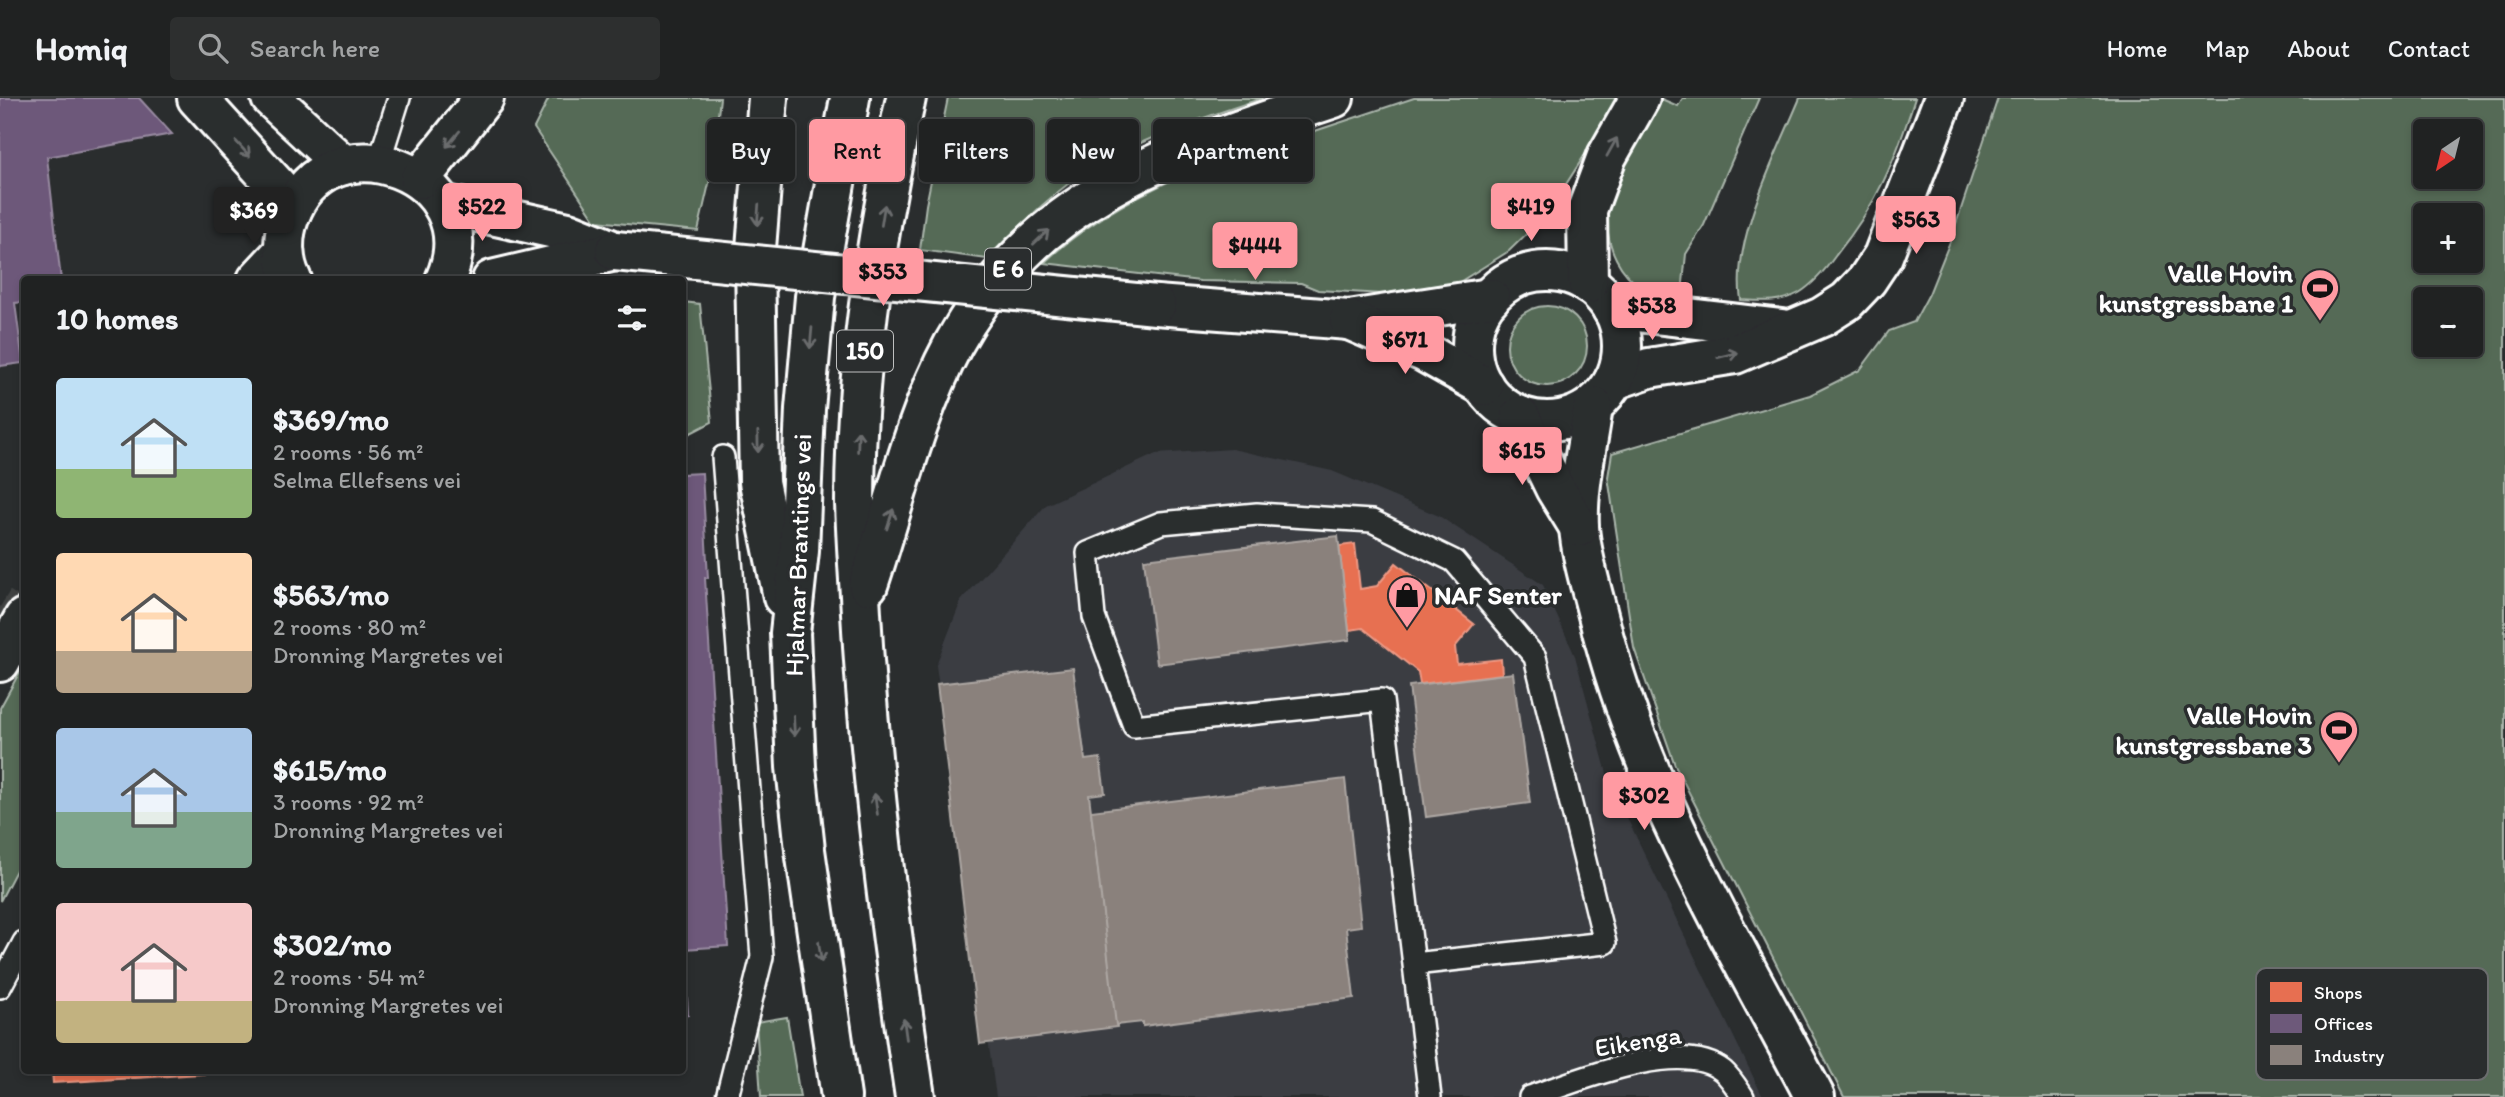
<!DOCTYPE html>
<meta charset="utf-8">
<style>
:root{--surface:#202222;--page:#2d2f2f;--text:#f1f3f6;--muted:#a2a4a5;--line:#3d3f40;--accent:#ff9aa2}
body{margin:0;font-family:Itim,sans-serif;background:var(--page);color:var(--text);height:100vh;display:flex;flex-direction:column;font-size:26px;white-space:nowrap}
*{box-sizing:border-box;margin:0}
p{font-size:23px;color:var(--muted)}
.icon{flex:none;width:38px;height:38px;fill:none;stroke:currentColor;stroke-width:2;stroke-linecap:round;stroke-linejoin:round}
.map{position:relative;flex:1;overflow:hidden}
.drawer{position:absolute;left:21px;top:178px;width:665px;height:798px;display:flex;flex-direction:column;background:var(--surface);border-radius:7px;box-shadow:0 4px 10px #0003,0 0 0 2px var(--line)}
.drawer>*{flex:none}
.guide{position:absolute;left:707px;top:21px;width:665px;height:63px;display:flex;gap:14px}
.needle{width:46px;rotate:215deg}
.tools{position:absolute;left:2413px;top:21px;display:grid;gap:14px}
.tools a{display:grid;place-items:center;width:70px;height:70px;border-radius:7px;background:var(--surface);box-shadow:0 4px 10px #0003,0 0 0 2px var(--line);font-size:35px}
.price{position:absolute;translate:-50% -60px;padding:0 16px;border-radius:7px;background:var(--accent);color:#111;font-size:23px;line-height:46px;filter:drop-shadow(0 2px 4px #0008)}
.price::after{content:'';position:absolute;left:50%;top:42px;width:21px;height:16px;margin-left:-10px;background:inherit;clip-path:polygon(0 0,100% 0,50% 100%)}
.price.current{background:#222;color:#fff}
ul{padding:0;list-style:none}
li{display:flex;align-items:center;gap:21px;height:175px;padding:0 35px}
li span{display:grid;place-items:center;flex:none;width:196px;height:140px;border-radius:7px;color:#555}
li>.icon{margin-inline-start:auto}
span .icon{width:84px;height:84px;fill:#fffc;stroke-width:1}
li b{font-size:30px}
h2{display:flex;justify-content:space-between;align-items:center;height:84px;padding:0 35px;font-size:30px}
.tag{padding:0 24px;border-radius:7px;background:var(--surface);box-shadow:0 4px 10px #0003,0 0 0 2px var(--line);font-size:24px;line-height:63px}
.tag.current{background:var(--accent);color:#111}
header{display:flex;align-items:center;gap:42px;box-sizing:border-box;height:98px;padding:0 35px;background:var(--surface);border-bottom:2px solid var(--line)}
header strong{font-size:33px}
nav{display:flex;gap:38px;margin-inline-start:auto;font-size:24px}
.search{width:490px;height:63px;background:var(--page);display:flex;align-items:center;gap:18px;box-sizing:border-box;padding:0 24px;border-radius:7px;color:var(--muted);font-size:26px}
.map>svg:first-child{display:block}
.built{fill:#3b3d43}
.green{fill:#556b57;stroke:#aab5ab;stroke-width:2;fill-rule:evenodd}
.shops{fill:#e76f51;stroke:#ee9a85;stroke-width:2}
.offices{fill:#6d597a;stroke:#998ba2;stroke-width:2}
.industry{fill:#8a817c;stroke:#ada7a3;stroke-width:2}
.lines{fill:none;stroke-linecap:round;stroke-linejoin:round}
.street-tunnel{stroke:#3f4243;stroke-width:38;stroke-dasharray:38 19;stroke-linecap:butt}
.lane-casing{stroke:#fff;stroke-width:26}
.street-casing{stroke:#fff;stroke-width:44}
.secondary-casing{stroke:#fff;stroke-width:44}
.highway-casing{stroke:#fff;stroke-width:44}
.lane{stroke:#2a2d2e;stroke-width:21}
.street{stroke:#2a2d2e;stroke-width:38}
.secondary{stroke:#2a2d2e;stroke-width:38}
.highway{stroke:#2a2d2e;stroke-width:38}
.secondary-bridge-casing{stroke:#fff;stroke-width:44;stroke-linecap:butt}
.secondary-bridge{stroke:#2a2d2e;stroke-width:38}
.oneway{stroke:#6a6c6d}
.labels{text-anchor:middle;stroke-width:7;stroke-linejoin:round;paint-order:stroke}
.shield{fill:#2a2d2e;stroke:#bfc0c0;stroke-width:2}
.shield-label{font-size:24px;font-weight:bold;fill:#fff}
.poi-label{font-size:26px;font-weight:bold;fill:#fff;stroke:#2a2d2e;text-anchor:end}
.street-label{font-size:26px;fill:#fff;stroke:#2a2d2e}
.key{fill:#2a2d2e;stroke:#6a6c6d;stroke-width:2}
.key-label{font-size:19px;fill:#fff}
</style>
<header>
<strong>Homiq</strong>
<div class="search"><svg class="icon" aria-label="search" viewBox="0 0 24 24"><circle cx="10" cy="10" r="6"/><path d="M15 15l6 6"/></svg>Search here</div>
<nav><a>Home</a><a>Map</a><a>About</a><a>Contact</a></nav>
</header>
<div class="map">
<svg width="2505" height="999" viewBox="0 0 2505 999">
<rect width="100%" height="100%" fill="#2a2d2e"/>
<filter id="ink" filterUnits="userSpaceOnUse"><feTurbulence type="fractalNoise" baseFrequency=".0143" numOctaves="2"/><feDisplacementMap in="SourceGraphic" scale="14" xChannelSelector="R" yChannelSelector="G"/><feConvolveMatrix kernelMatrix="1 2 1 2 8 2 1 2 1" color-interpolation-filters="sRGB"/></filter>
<g filter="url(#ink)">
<path class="built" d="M1232,351l100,22 107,45 104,69 32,71 34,125 154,316h-767l-60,-432 25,-64 85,-96 110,-51z"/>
<g class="green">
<path d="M549,0h171l-9,77 -13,56 -102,-10 -62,-93z"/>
<path d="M948,0h315c-58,19 -116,38 -170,69 -40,24 -73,59 -106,92l-67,-9 6,-45z"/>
<path d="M1414,0h207l-74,116 -38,37 -56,35 -55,9 -80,-5 -17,-7 -101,-2 -156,-18c39,-38 89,-66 139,-88z"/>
<path d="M1659,0l19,8 5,-8h76l-55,127 -18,29 -5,48c-62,-8 -88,-65 -67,-123 10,-28 31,-55 45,-81z"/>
<path d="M1800,0h115c-20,63 -37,105 -79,157 -10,14 -22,29 -37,38 -18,10 -39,8 -58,7 -10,-60 36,-146 59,-202z"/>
<path d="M1998,0h507v999h-661l-169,-332 -41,-117 -26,-171 4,-24 198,-58 50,-25 29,-39 25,-9 15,-28 22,-55zM2426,33h45v46h-45zM2426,117h45v46h-45zM2426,201h45v46h-45z"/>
<path d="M683,204l17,2 12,118 -29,15z"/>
<circle cx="1547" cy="248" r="40"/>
<path d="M24,566v191l-24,46v-193z"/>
<path d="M787,919l13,80h-39l-5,-75z"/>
</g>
<g class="shops">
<path d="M1355,446l5,45 17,-3 19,-23 78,61 -19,23 2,17 44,-5 1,15 -82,10 -2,-12 -55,-44 -14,2 -10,-84z"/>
<path d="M52,973h200l-199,12z"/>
</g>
<g class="offices">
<path d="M0,0h139l33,36 -125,23 14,123h-37v22l-9,1 8,60 -23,3z"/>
<path d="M702,375l6,105h-3l23,368 -44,3 4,66h-6v-541z"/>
</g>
<g class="industry">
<path d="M1338,438l12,104 -193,24 -13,-105z"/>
<path d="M1073,570l12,92 15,-2 5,35 -16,2 28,232 -137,17 -43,-360z"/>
<path d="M1513,575l17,130 -104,14 -17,-131z"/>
<path d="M1345,681l16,147 -15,2 8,70 -211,28v-4l-27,3 -25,-214z"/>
</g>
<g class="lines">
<path class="street-tunnel" d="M0,509l23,14"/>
<g class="lane-casing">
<g id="lane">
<path d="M379,64l20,-64"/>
<path d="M723,359l39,500 -35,140"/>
<path d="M1414,866l191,-21 -70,-286 -81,-96 -82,-40 -115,-7 -96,9 -73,30 6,64 40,109 248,-26 48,397"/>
<path d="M0,889l24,-45"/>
<path d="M1530,999c46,-16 151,-60 193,-26 8,7 14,17 20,26"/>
</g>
</g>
<g class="street-casing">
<g id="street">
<path d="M257,182l27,-29"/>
<path d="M1612,211l178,21"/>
<path d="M1614,282l35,-12 86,-14 87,-37 25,-16 20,-21 16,-24 61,-158"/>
<path d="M0,564l24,-44"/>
</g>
</g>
<g class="secondary-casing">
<g id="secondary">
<path d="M197,0l81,89 14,23"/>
<path d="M271,0l72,67"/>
<path d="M442,106l126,28 47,19"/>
<circle cx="1547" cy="248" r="75"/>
<path d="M292,182c-10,-19 -10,-43 -3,-62 38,-108 203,-43 156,62"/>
<path d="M492,182l123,-29"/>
<path d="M1156,207l193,15 141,-22"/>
<path d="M1349,222l75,32 60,34"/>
<path d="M1593,308c-5,39 -16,81 -14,121 2,28 12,60 19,88 42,173 135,326 217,482"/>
<path d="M1520,318l35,72 24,39"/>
</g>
</g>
<g class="highway-casing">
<g id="highway">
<path d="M768,0l-13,163 4,221 24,115"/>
<path d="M906,0c-29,131 -51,269 -51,404 1,37 4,74 6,111 9,162 30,323 54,484"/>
<path d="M420,81l64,-81"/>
<path d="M1588,186l-1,-74 20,-54 33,-58"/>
<path d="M868,487c26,-77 46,-168 85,-240 85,-154 225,-195 381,-247"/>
<path d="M841,999l-36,-247 -9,-83 -6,-134 9,-82 6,-142 10,-112 35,-199"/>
</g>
</g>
<use href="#lane" class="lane"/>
<use href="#street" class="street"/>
<use href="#secondary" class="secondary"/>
<use href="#highway" class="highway"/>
<g class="secondary-bridge-casing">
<path id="secondary-bridge" d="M615,153l541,54"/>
</g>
<use href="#secondary-bridge" class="secondary-bridge"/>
</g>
<defs><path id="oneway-shaft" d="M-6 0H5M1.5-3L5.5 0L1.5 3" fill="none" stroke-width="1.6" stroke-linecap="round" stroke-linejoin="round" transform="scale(1.75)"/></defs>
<g class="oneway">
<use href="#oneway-shaft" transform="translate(453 41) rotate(130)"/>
<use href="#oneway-shaft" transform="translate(1612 49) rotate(-61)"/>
<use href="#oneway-shaft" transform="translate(243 51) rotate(48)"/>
<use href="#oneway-shaft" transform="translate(758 117) rotate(94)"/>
<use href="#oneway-shaft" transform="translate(883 117) rotate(-81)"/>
<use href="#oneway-shaft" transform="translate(1041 139) rotate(-43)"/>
<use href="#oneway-shaft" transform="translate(811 240) rotate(95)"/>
<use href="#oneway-shaft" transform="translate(1728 257) rotate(-14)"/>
<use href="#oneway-shaft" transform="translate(858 343) rotate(-88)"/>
<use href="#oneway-shaft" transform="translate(758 344) rotate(89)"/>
<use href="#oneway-shaft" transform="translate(890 421) rotate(-72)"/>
<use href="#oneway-shaft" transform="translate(794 628) rotate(87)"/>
<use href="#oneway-shaft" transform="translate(876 706) rotate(-98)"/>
<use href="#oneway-shaft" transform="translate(820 854) rotate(82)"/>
<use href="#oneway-shaft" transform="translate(905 931) rotate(-98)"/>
</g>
</g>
<defs>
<g id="stadium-pin" transform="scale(2.0125)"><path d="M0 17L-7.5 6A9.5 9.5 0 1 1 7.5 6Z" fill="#ff9aa2" stroke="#2a2d2e"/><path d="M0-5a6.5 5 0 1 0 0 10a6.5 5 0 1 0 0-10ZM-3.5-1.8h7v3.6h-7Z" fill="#111"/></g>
<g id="shop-pin" transform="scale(2.0125)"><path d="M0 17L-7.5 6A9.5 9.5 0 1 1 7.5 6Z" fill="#ff9aa2" stroke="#2a2d2e"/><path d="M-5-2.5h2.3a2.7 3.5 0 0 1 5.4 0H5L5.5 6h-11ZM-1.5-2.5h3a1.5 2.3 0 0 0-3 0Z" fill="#111"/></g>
</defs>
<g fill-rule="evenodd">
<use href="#stadium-pin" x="2320" y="190"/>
<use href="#shop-pin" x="1407" y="497"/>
<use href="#stadium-pin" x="2339" y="632"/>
</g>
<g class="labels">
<g class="shield">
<rect x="985" y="150.5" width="46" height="41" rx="5"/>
<rect x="837" y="232.5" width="56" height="41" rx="5"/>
</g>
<g class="shield-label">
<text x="1008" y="179">E 6</text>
<text x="865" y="261">150</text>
</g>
<g class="poi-label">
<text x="2293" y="184">Valle Hovin<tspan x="2293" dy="30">kunstgressbane 1</tspan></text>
<text x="1434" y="506" text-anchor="start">NAF Senter</text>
<text x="2312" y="626">Valle Hovin<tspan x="2312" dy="30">kunstgressbane 3</tspan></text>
</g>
<g class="street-label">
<text transform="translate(798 457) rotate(-88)" y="9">Hjalmar Brantings vei</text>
<text transform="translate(1638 943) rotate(-9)" y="9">Eikenga</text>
</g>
</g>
<rect x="2256" y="870" width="232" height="112" rx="10" class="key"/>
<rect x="2270" y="884" width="32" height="20" fill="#e76f51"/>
<rect x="2270" y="916" width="32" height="19" fill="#6d597a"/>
<rect x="2270" y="947" width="32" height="20" fill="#8a817c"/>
<g class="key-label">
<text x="2314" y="901">Shops</text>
<text x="2314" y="932">Offices</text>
<text x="2314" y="964">Industry</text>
</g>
</svg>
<div class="tools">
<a><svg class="needle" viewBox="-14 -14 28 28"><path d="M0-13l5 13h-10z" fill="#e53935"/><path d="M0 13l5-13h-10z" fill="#a2a4a5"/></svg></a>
<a>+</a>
<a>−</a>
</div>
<b class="price" style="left:482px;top:145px">$522</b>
<b class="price" style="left:1531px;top:145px">$419</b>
<b class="price current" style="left:254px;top:149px">$369</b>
<b class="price" style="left:1916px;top:158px">$563</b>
<b class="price" style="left:1255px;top:184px">$444</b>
<b class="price" style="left:883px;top:210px">$353</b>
<b class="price" style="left:1652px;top:244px">$538</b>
<b class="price" style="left:1405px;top:278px">$671</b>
<b class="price" style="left:1522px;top:389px">$615</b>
<b class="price" style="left:1644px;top:734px">$302</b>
<div class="guide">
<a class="tag">Buy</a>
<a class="tag current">Rent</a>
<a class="tag">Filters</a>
<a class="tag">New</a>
<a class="tag">Apartment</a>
</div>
<section class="drawer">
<h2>10 homes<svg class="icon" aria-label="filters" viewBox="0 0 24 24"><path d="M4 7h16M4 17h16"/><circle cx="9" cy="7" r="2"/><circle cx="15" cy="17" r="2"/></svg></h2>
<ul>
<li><span style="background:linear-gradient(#bfe0f5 65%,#8fb573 0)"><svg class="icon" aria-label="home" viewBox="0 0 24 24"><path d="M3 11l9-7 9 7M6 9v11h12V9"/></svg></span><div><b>$369/mo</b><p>2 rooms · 56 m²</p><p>Selma Ellefsens vei</p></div></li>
<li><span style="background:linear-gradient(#ffd9b3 70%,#b9a48a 0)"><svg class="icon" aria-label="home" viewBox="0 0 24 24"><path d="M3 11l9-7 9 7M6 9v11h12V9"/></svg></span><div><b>$563/mo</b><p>2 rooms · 80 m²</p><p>Dronning Margretes vei</p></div></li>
<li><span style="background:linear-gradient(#a9c7e8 60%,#7fa58c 0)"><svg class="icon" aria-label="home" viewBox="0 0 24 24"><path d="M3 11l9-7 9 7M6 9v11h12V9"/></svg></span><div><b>$615/mo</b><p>3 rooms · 92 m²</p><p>Dronning Margretes vei</p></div></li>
<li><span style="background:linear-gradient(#f6c9c9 70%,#c2b280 0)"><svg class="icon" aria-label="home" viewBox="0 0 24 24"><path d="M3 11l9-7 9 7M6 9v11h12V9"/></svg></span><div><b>$302/mo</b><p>2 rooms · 54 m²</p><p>Dronning Margretes vei</p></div></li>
</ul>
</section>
</div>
